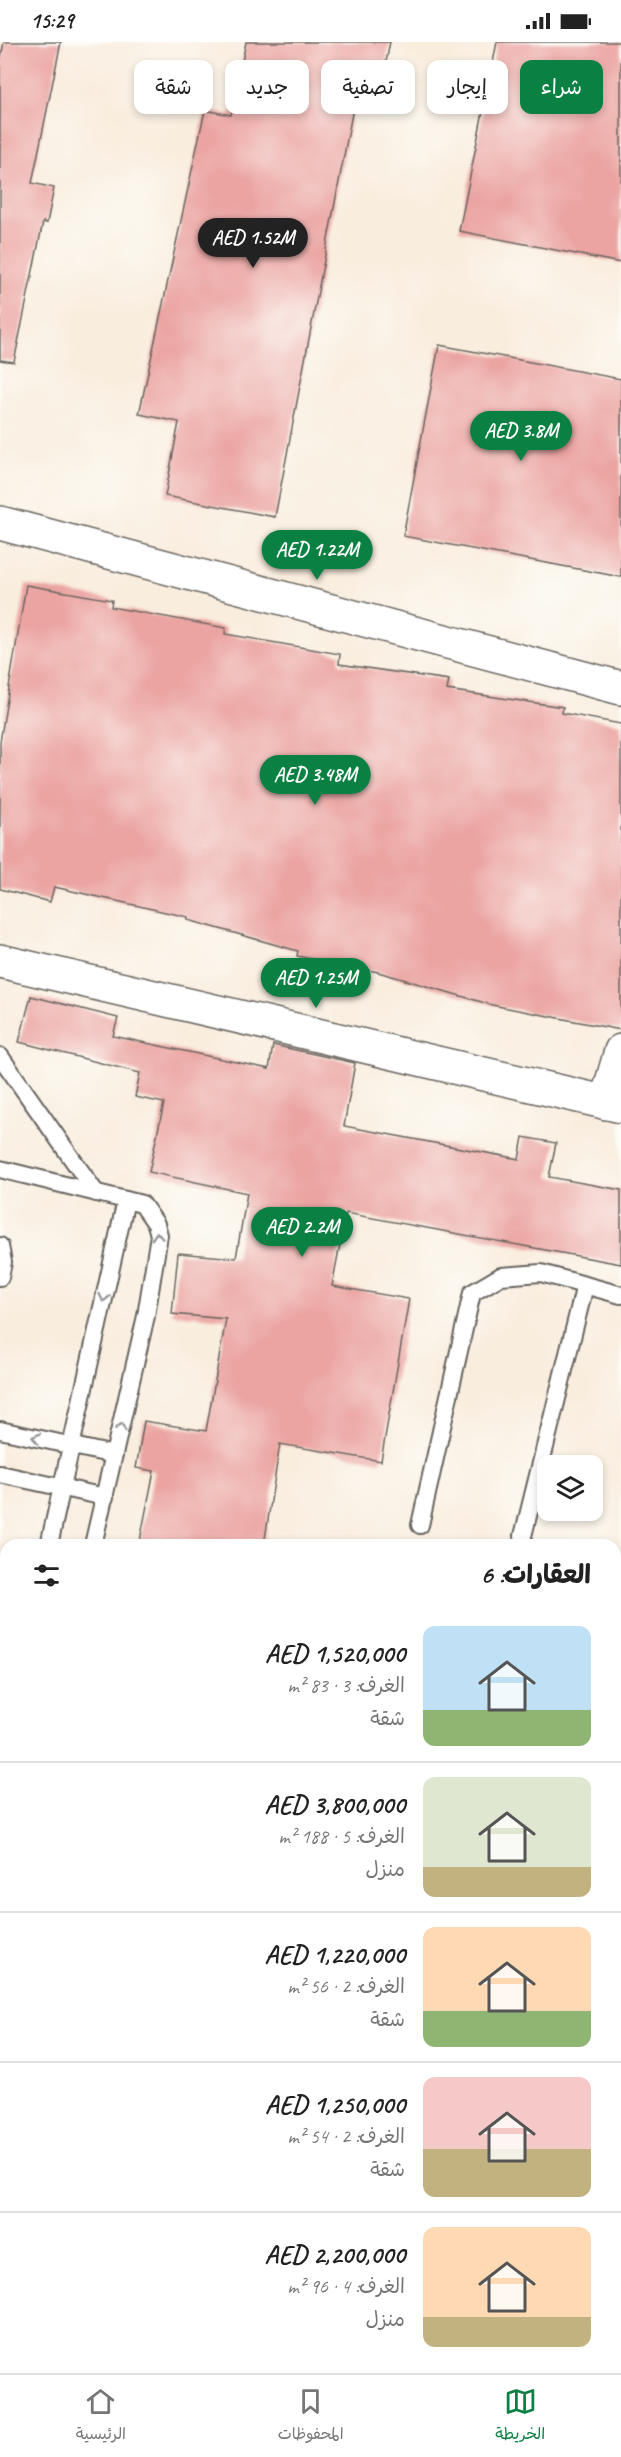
<!DOCTYPE html>
<html lang="ar">
<meta charset="utf-8">
<style>
:root{--surface:#fff;--page:#f6f6f6;--text:#222;--muted:#767676;--line:#e0e0e0;--accent:#0b8043}
body{margin:0;font-family:Caveat,"Playpen Sans Arabic",sans-serif;background:var(--page);color:var(--text);direction:rtl;height:100vh;display:flex;flex-direction:column;font-size:22px;white-space:nowrap}
*{box-sizing:border-box;margin:0}
p{font-size:20px;color:var(--muted)}
.icon{flex:none;width:33px;height:33px;fill:none;stroke:currentColor;stroke-width:2;stroke-linecap:round;stroke-linejoin:round}
.map{position:relative;flex:1;overflow:hidden;direction:ltr}
.details{position:absolute;left:0px;top:1497px;width:621px;height:834px;display:flex;flex-direction:column;background:var(--surface);border-radius:18px 18px 0 0;box-shadow:0 3px 9px #0003;direction:rtl}
.details>*{flex:none}
.top-card{position:absolute;left:18px;top:18px;width:585px;height:54px;direction:rtl;display:flex;gap:12px}
.tools{position:absolute;left:537px;top:1413px;display:grid;gap:12px}
.tools a{display:grid;place-items:center;width:66px;height:66px;border-radius:12px;background:var(--surface);box-shadow:0 3px 9px #0003;font-size:30px}
.price{position:absolute;translate:-50% -51px;padding:0 14px;border-radius:21px;background:var(--accent);color:#fff;font-size:20px;line-height:39px;filter:drop-shadow(0 2px 3px #0008)}
.price::after{content:'';position:absolute;left:50%;top:36px;width:18px;height:14px;margin-left:-9px;background:inherit;clip-path:polygon(0 0,100% 0,50% 100%)}
.price.selected{background:#222;color:#fff}
ul{padding:0;list-style:none}
li{display:flex;align-items:center;gap:18px;height:150px;padding:0 30px}
li+li{border-top:2px solid var(--line)}
li span{display:grid;place-items:center;flex:none;width:168px;height:120px;border-radius:12px;color:#555}
li>.icon{margin-inline-start:auto}
span .icon{width:72px;height:72px;fill:#fffc;stroke-width:1}
li b{font-size:26px}
h2{display:flex;justify-content:space-between;align-items:center;height:72px;padding:0 30px;font-size:26px}
.pill{padding:0 21px;border-radius:12px;background:var(--surface);box-shadow:0 3px 9px #0003;font-size:21px;line-height:54px}
.pill.selected{background:var(--accent);color:#fff}
.status{display:flex;justify-content:space-between;align-items:center;height:42px;padding:0 30px;background:var(--surface);direction:ltr}
.status svg{height:16px;fill:currentColor}
.tabs{display:flex;justify-content:space-around;align-items:center;height:84px;border-top:2px solid var(--line);background:var(--surface);font-size:16px;color:var(--muted)}
.tabs a{display:grid;justify-items:center;gap:3px}
.tabs .selected{color:var(--accent)}
.map>svg:first-child{display:block}
.building{fill:#eba4a2}
.lines{fill:none;stroke-linecap:round;stroke-linejoin:round}
.lane-casing{stroke:#696560;stroke-width:20}
.street-casing{stroke:#696560;stroke-width:36}
.secondary-casing{stroke:#696560;stroke-width:36}
.lane{stroke:#fff;stroke-width:16}
.street{stroke:#fff;stroke-width:33}
.secondary{stroke:#fff;stroke-width:33}
.oneway{stroke:#999}
</style>
<div class="status"><b>15:29</b><svg viewBox="0 0 49 12"><path d="M0 12V9h3v3zM5 12V6h3v6zM10 12V3h3v9zM15 12V0h3v12zM26 1h20v11H26zM47 4h2v5h-2z"/></svg></div>
<div class="map">
<svg width="621" height="2331" viewBox="0 0 621 2331">
<rect width="100%" height="100%" fill="#fdfcf7"/>
<filter id="ink" filterUnits="userSpaceOnUse"><feTurbulence type="fractalNoise" baseFrequency=".0167" numOctaves="2"/><feDisplacementMap in="SourceGraphic" scale="12" xChannelSelector="R" yChannelSelector="G"/><feConvolveMatrix kernelMatrix="1 2 1 2 8 2 1 2 1" color-interpolation-filters="sRGB"/></filter>
<filter id="wash" filterUnits="userSpaceOnUse"><feTurbulence type="fractalNoise" baseFrequency=".008" numOctaves="4" result="noise"/><feDisplacementMap in="SourceGraphic" scale="24" xChannelSelector="R" yChannelSelector="G"/><feGaussianBlur stdDeviation="1.35" result="paint"/><feColorMatrix in="noise" values="0 0 0 0 0 0 0 0 0 0 0 0 0 0 0 0 0 1.4 0 .05"/><feComposite in="paint" operator="in"/></filter>
<g filter="url(#wash)">
<rect width="100%" height="100%" fill="#f9edde"/>
<g id="blocks">
<g class="building">
<path d="M4,0h57l-29,141 22,5 -7,35 -4,-1 -29,140 -14,-2v-299z"/>
<path d="M246,0h144l-9,45 -23,-5 -83,435 -110,-21 14,-74 -40,-8 66,-304 26,5z"/>
<path d="M497,0h124v221l-162,-32z"/>
<path d="M439,303l182,34v198l-218,-41z"/>
<path d="M26,543l86,15 -1,7 115,21 -1,6 115,20 -1,10 110,16 -2,10 116,17 -1,6 59,11v306l-129,-25 -114,-33 -81,-16 1,-5 -110,-31v-3l-134,-30 -4,15 -50,-13v-147z"/>
<path d="M31,954l87,22 -5,18 156,33 4,-24 82,18 -11,63 175,33 4,-22 33,6 -7,34 72,13v74l-275,-51 -14,73 77,13 -28,162 -101,-17 -16,101h-125l15,-74 -18,-3 8,-47 62,10 20,-112 -54,-5 6,-61 58,5 11,-65 -98,-21 15,-69 -29,-6 5,-24 -121,-31z"/>
</g>
</g>
</g>
<g filter="url(#ink)">
<use href="#blocks" fill-opacity="0" stroke="#696560" stroke-width="1.5"/>
<g class="lines">
<g class="lane-casing">
<g id="lane">
<path d="M0,1014l96,137"/>
<path d="M0,1127l142,35 14,20 3,11 -13,81 -53,229"/>
<path d="M0,1204l3,16 -3,15"/>
<path d="M0,1388l114,25"/>
<path d="M0,1432l105,23"/>
<path d="M420,1483l52,-232 29,-17 40,-3 80,22"/>
<path d="M523,1494l62,-251"/>
<path d="M49,1503l77,-345"/>
<path d="M0,1725l6,-27"/>
<path d="M0,1757l6,1"/>
<path d="M615,1886l6,1"/>
</g>
</g>
<g class="street-casing">
<g id="street">
<path d="M0,481l621,165"/>
<path d="M0,919l621,145"/>
<path d="M606,1061l15,-52"/>
<path d="M0,2080l6,-29"/>
<path d="M417,2325v6"/>
</g>
</g>
<g class="secondary-casing">
<g id="secondary">
<path d="M0,1881l6,1"/>
<path d="M0,1960l6,1"/>
<path d="M615,2037l6,2"/>
<path d="M615,2117l6,1"/>
</g>
</g>
<use href="#lane" class="lane"/>
<use href="#street" class="street"/>
<use href="#secondary" class="secondary"/>
</g>
<defs><path id="oneway-chevron" d="M-2-3.5L2.5 0L-2 3.5" fill="none" stroke-width="1.6" stroke-linecap="round" stroke-linejoin="round" transform="scale(1.5)"/></defs>
<g class="oneway">
<use href="#oneway-chevron" transform="translate(157 1194) rotate(-93)"/>
<use href="#oneway-chevron" transform="translate(104 1256) rotate(103)"/>
<use href="#oneway-chevron" transform="translate(121 1385) rotate(-77)"/>
<use href="#oneway-chevron" transform="translate(36 1396) rotate(-167)"/>
</g>
</g>
</svg>
<div class="tools">
<a><svg class="icon" aria-label="layers" viewBox="0 0 24 24"><path d="M12 4l9 5-9 5-9-5zM3 14l9 5 9-5"/></svg></a>
</div>
<b class="price selected" style="left:253px;top:227px">AED 1.52M</b>
<b class="price" style="left:521px;top:420px">AED 3.8M</b>
<b class="price" style="left:317px;top:539px">AED 1.22M</b>
<b class="price" style="left:315px;top:764px">AED 3.48M</b>
<b class="price" style="left:316px;top:967px">AED 1.25M</b>
<b class="price" style="left:302px;top:1216px">AED 2.2M</b>
<div class="top-card">
<a class="pill selected">شراء</a>
<a class="pill">إيجار</a>
<a class="pill">تصفية</a>
<a class="pill">جديد</a>
<a class="pill">شقة</a>
</div>
<section class="details">
<h2>العقارات: 6<svg class="icon" aria-label="filters" viewBox="0 0 24 24"><path d="M4 7h16M4 17h16"/><circle cx="9" cy="7" r="2"/><circle cx="15" cy="17" r="2"/></svg></h2>
<ul>
<li><span style="background:linear-gradient(#bfe0f5 70%,#8fb573 0)"><svg class="icon" aria-label="home" viewBox="0 0 24 24"><path d="M3 11l9-7 9 7M6 9v11h12V9"/></svg></span><div><b>AED 1,520,000</b><p>الغرف: 3 · 83 m²</p><p>شقة</p></div></li>
<li><span style="background:linear-gradient(#dfe7d0 75%,#c2b280 0)"><svg class="icon" aria-label="home" viewBox="0 0 24 24"><path d="M3 11l9-7 9 7M6 9v11h12V9"/></svg></span><div><b>AED 3,800,000</b><p>الغرف: 5 · 188 m²</p><p>منزل</p></div></li>
<li><span style="background:linear-gradient(#ffd9b3 70%,#8fb573 0)"><svg class="icon" aria-label="home" viewBox="0 0 24 24"><path d="M3 11l9-7 9 7M6 9v11h12V9"/></svg></span><div><b>AED 1,220,000</b><p>الغرف: 2 · 56 m²</p><p>شقة</p></div></li>
<li><span style="background:linear-gradient(#f6c9c9 60%,#c2b280 0)"><svg class="icon" aria-label="home" viewBox="0 0 24 24"><path d="M3 11l9-7 9 7M6 9v11h12V9"/></svg></span><div><b>AED 1,250,000</b><p>الغرف: 2 · 54 m²</p><p>شقة</p></div></li>
<li><span style="background:linear-gradient(#ffd9b3 75%,#c2b280 0)"><svg class="icon" aria-label="home" viewBox="0 0 24 24"><path d="M3 11l9-7 9 7M6 9v11h12V9"/></svg></span><div><b>AED 2,200,000</b><p>الغرف: 4 · 96 m²</p><p>منزل</p></div></li>
</ul>
</section>
</div>
<nav class="tabs">
<a class="selected"><svg class="icon" aria-label="map" viewBox="0 0 24 24"><path d="M3 6l6-2 6 2 6-2v14l-6 2-6-2-6 2zM9 4v14M15 6v14"/></svg>الخريطة</a>
<a><svg class="icon" aria-label="saved" viewBox="0 0 24 24"><path d="M7 4h10v16l-5-4-5 4z"/></svg>المحفوظات</a>
<a><svg class="icon" aria-label="home" viewBox="0 0 24 24"><path d="M3 11l9-7 9 7M6 9v11h12V9"/></svg>الرئيسية</a>
</nav>
